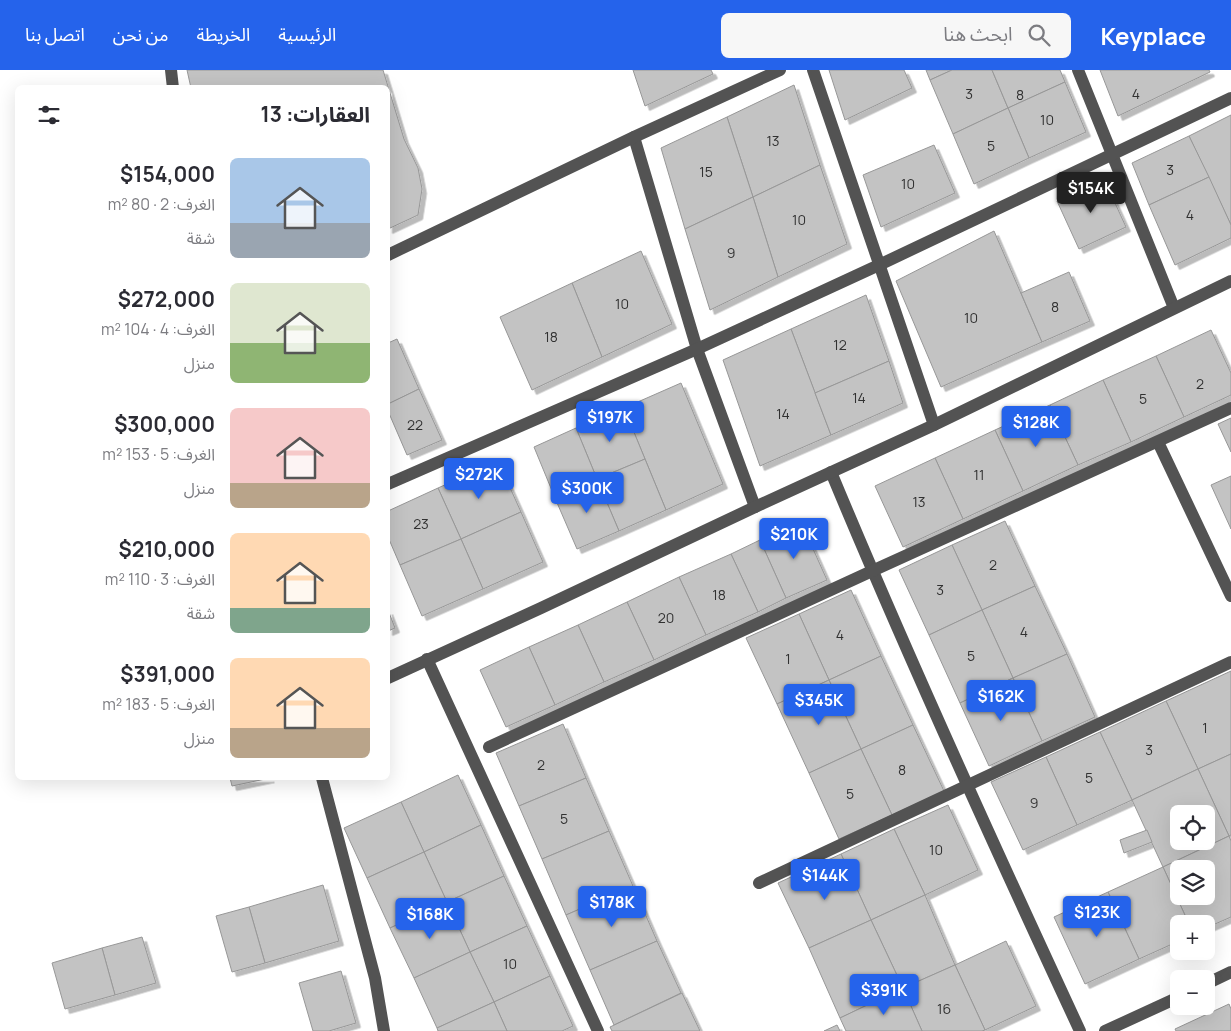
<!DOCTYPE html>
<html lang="ar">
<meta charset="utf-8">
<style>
:root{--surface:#fff;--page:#f7f7f7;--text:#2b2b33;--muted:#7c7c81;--accent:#2563eb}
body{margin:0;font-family:Manrope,"Noto Sans Arabic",sans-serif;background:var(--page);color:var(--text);direction:rtl;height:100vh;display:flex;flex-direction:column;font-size:19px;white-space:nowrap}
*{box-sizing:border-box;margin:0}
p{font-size:16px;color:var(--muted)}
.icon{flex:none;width:28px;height:28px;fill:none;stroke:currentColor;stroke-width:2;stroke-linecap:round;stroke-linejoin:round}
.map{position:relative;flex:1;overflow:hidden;direction:ltr}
.sheet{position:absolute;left:15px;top:15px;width:375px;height:695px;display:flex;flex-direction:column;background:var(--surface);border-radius:8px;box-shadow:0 5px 20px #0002;direction:rtl}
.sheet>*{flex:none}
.buttons{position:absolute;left:1170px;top:735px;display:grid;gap:10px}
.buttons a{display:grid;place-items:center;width:45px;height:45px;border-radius:8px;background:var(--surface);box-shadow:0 5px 20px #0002;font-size:25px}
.price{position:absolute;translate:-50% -42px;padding:0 11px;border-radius:5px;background:var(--accent);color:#fff;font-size:16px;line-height:32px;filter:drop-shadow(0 1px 2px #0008)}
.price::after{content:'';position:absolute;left:50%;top:30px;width:15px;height:11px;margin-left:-8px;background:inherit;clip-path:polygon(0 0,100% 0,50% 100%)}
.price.selected{background:#222;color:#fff}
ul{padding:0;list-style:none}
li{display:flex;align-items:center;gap:15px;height:125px;padding:0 20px}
li span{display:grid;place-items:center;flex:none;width:140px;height:100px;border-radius:8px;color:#555}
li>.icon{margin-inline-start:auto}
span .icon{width:60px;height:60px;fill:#fffc;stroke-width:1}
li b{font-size:21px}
h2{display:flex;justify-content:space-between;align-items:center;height:60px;padding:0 20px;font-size:21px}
header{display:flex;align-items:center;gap:30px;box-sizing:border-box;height:70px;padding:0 25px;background:var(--accent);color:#fff}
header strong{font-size:24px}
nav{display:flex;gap:28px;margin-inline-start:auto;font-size:18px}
.search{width:350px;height:45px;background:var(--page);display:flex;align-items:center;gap:12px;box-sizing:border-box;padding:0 18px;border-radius:8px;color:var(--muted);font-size:19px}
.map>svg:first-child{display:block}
.building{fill:#c3c3c3;stroke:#979797;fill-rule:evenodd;filter:url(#shadow)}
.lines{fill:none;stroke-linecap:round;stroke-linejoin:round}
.minor{stroke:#535353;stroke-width:12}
.labels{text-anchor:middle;stroke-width:5;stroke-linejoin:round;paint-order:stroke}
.number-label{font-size:14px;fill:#313131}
</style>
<header>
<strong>Keyplace</strong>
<div class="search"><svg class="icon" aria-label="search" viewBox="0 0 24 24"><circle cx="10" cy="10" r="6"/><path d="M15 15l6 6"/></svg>ابحث هنا</div>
<nav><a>الرئيسية</a><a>الخريطة</a><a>من نحن</a><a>اتصل بنا</a></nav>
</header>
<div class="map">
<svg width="1231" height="961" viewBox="0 0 1231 961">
<defs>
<filter id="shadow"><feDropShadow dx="4.5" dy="4.5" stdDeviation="0" flood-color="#0004"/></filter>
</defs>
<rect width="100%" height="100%" fill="#fff"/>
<g class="building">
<path d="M187,0h196l21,69 14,29 4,21 -4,26 -30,14v-141h-197z"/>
<path d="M633,0h78l2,4 -68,32z"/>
<path d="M829,0h75l8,18 -67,32z"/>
<path d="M926,0h26l-22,10z"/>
<path d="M952,0h40l16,38 -55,26 -23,-54z"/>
<path d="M992,0h68l5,12 -57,26z"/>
<path d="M1100,0h109l1,2 -92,44z"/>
<path d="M1065,12l21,50 -57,26 -21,-50z"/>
<path d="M794,15l26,80 -67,32 -26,-80z"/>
<path d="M1008,38l21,50 -55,26 -21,-50z"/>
<path d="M1231,45v110l-42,-89z"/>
<path d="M727,47l26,80 -68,32 -24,-81z"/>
<path d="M1189,66l20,41 -60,28 -17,-42z"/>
<path d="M934,75l21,48 -74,34 -18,-52z"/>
<path d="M820,95l27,79 -69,33 -25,-80z"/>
<path d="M1209,107l22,48v13l-56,27 -26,-60z"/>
<path d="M1104,109l22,48 -47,22 -22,-48z"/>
<path d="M753,127l25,80 -68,33 -25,-81z"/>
<path d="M994,161l48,111 -101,45 -45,-106z"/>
<path d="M641,181l31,73 -70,33 -30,-74z"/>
<path d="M1069,202l21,49 -48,21 -21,-49z"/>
<path d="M572,213l30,74 -70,33 -32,-73z"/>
<path d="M866,225l23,66 -74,32 -24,-64z"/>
<path d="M791,259l40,106 -71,31 -37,-106z"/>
<path d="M1211,260l20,43v22l-47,22 -28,-61z"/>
<path d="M397,269l22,50 -31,15v-61z"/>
<path d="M1156,286l28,61 -53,25 -28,-62z"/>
<path d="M889,291l14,42 -72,32 -16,-42z"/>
<path d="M1103,310l28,62 -53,23 -28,-60z"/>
<path d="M681,313l42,101 -57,26 -42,-102z"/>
<path d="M419,319l23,51 -35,15 -19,-44v-7z"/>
<path d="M1050,335l28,60 -55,26 -28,-61z"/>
<path d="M624,338l21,51 -48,20 -21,-51z"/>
<path d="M1231,348v34l-13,-28z"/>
<path d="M576,358l21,51 -42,19 -21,-51z"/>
<path d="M995,360l28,61 -60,28 -28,-61z"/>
<path d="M935,388l28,61 -60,28 -28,-61z"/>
<path d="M645,389l21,51 -47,21 -22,-52z"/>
<path d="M498,391l23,51 -60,27 -23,-51z"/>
<path d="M1231,406v53l-20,-44z"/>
<path d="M597,409l22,52 -42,18 -22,-51z"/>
<path d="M438,418l23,51 -61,26 -12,-28v-26z"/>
<path d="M521,442l22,50 -60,27 -22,-50z"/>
<path d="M1005,451l30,65 -53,24 -30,-65z"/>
<path d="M801,452l26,58 -41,18 -26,-58z"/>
<path d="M461,469l22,50 -61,27 -22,-51z"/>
<path d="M760,470l26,58 -28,14 -27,-58z"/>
<path d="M952,475l30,65 -53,25 -30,-65z"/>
<path d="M731,484l27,58 -52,23 -27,-58z"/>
<path d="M679,507l27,58 -52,25 -27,-58z"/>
<path d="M1035,516l32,68 -54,24 -31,-68z"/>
<path d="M851,520l30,66 -52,24 -30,-66z"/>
<path d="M627,532l27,58 -50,22 -26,-57z"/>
<path d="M388,540l7,18 -7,3z"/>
<path d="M982,540l31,68 -53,25 -31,-68z"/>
<path d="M799,544l30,66 -52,24 -31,-66z"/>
<path d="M578,555l26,57 -49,23 -26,-58z"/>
<path d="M529,577l26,58 -49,22 -26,-57z"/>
<path d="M1067,584l28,63 -53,24 -29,-63z"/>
<path d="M881,586l32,69 -52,24 -32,-69z"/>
<path d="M1231,601v83l-33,15 -32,-68z"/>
<path d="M1013,608l29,63 -53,25 -29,-63z"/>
<path d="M829,610l32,69 -52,24 -32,-69z"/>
<path d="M1166,631l32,68 -66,31 -32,-68z"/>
<path d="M563,654l23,54 -67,28 -23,-53z"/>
<path d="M913,655l31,66 -52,24 -31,-66z"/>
<path d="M1100,662l32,68 -55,25 -31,-68z"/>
<path d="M861,679l31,66 -53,24 -30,-66z"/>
<path d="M1231,684v81l-2,1 -31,-67z"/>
<path d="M1046,687l31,68 -54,25 -32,-68z"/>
<path d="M1198,699l31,67 -66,31 -31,-67zM1179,744h27v27h-27z"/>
<path d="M458,705l23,50 -57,27 -23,-50z"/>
<path d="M230,708h40l-38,8z"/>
<path d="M586,708l23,53 -67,28 -23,-53z"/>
<path d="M401,732l23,50 -57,26 -23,-50z"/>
<path d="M948,735l30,65 -53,25 -31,-66z"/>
<path d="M481,755l23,51 -57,26 -23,-50z"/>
<path d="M894,759l31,66 -54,25 -30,-66z"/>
<path d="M1147,760l5,12 -28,11 -4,-13z"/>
<path d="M609,761l24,55 -67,29 -24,-56z"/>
<path d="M1229,766l2,5v76l-25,11v-4h-17l-26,-57zM1179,799h27v27h-27z"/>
<path d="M424,782l23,50 -57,26 -23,-50z"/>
<path d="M841,784l30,66 -62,28 -31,-65z"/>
<path d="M1163,797l26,57h-10v17l-40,18 -31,-67z"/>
<path d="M504,806l23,50 -57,26 -23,-50z"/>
<path d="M323,815l16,56 -74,22 -16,-56z"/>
<path d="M633,816l24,55 -67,29 -24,-55z"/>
<path d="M1108,822l31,67 -54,25 -31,-67z"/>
<path d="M925,825l30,70 -52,23 -32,-68z"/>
<path d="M447,832l23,50 -56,26 -24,-50z"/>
<path d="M249,837l16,56 -33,9 -16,-56z"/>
<path d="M871,850l32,68 -63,30 -31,-70z"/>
<path d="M527,856l23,50 -56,26 -24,-50z"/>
<path d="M142,867l14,46 -41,12 -13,-47z"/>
<path d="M657,871l24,52 -67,32 -24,-55z"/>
<path d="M1006,871l30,65 -51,24 -30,-65z"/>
<path d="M102,878l13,47 -50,14 -13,-46z"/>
<path d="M470,882l24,50 -57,26 -23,-50z"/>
<path d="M955,895l30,65 -3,1h-60l-19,-43z"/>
<path d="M341,901l15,52 -27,8h-16l-14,-48z"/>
<path d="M550,906l23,50 -11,5h-55l-13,-29z"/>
<path d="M903,918l19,43h-76l-6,-13z"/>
<path d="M682,923l18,38h-88l-2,-4z"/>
<path d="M494,932l13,29h-69l-1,-3z"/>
<path d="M1229,934l2,5v22h-55l-1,-2z"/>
<path d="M837,955l3,6h-16z"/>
</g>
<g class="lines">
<g class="minor">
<path d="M171,0l2,18"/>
<path d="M813,0l121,355"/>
<path d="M1078,0l96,238"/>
<path d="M634,67l63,212 58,158"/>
<path d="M388,185l246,-118 146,-67"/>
<path d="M1158,372l73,154"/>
<path d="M831,402c78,188 163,374 249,559"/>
<path d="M388,414l309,-135 182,-84 352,-167"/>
<path d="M427,589l171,372"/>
<path d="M388,608l153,-70 214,-101 179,-82 297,-144"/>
<path d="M489,677l383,-176 359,-163"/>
<path d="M322,708l53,200 9,53"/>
<path d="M759,813l472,-221"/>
<path d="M1206,914l25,-12"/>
<path d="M1105,961l74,-34"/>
</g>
</g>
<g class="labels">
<g class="number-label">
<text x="969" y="29">3</text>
<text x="1136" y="29">4</text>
<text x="1020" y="30">8</text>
<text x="1047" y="55">10</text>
<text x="773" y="76">13</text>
<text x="991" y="81">5</text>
<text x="1170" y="105">3</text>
<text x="706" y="107">15</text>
<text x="908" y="119">10</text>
<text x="1190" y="150">4</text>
<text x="799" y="155">10</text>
<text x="731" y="188">9</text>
<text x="622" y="239">10</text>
<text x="1055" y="242">8</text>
<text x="971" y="253">10</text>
<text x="551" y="272">18</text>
<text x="840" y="280">12</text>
<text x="1200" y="319">2</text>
<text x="859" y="333">14</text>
<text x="1143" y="334">5</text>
<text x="783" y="349">14</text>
<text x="415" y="360">22</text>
<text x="979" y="410">11</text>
<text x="919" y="437">13</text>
<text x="421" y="459">23</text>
<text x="993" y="500">2</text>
<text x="940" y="525">3</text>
<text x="719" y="530">18</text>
<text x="666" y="553">20</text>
<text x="1024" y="567">4</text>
<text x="840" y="570">4</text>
<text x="971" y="591">5</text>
<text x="788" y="594">1</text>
<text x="1205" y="663">1</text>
<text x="1149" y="685">3</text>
<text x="541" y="700">2</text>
<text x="902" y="705">8</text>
<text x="1089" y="713">5</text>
<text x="850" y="729">5</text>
<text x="1034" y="738">9</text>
<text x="564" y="754">5</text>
<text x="936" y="785">10</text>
<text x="510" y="899">10</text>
<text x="944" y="944">16</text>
</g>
</g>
</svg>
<div class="buttons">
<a><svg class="icon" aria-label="locate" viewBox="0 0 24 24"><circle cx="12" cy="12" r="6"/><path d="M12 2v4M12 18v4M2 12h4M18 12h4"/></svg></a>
<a><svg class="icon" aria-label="layers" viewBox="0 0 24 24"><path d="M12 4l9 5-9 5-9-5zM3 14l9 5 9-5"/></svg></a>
<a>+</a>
<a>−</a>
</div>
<b class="price selected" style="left:1091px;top:144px">$154K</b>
<b class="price" style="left:610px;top:373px">$197K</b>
<b class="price" style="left:1036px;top:378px">$128K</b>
<b class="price" style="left:479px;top:430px">$272K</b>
<b class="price" style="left:587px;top:444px">$300K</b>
<b class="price" style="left:794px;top:490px">$210K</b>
<b class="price" style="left:1001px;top:652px">$162K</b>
<b class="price" style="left:819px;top:656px">$345K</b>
<b class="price" style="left:825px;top:831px">$144K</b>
<b class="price" style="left:612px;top:858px">$178K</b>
<b class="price" style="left:1097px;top:868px">$123K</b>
<b class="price" style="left:430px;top:870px">$168K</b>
<b class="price" style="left:884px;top:946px">$391K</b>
<section class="sheet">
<h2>العقارات: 13<svg class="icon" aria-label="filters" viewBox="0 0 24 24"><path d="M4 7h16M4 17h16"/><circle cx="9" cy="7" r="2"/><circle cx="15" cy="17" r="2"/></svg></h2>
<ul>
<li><span style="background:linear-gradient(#a9c7e8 65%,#9aa5b1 0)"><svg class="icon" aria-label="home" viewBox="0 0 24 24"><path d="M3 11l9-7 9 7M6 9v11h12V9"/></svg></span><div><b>$154,000</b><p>الغرف: 2 · 80 m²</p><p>شقة</p></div></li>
<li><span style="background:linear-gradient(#dfe7d0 60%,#8fb573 0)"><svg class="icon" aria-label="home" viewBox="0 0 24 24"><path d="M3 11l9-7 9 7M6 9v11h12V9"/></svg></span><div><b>$272,000</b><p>الغرف: 4 · 104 m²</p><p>منزل</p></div></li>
<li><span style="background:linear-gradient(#f6c9c9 75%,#b9a48a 0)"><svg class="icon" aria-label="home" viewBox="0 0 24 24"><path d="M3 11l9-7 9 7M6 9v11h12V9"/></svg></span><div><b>$300,000</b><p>الغرف: 5 · 153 m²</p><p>منزل</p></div></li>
<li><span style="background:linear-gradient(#ffd9b3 75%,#7fa58c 0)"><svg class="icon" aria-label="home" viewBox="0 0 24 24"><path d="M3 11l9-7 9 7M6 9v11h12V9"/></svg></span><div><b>$210,000</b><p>الغرف: 3 · 110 m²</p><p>شقة</p></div></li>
<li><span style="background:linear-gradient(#ffd9b3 70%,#b9a48a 0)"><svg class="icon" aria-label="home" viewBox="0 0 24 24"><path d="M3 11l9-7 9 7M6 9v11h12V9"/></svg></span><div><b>$391,000</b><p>الغرف: 5 · 183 m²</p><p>منزل</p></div></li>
</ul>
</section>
</div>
